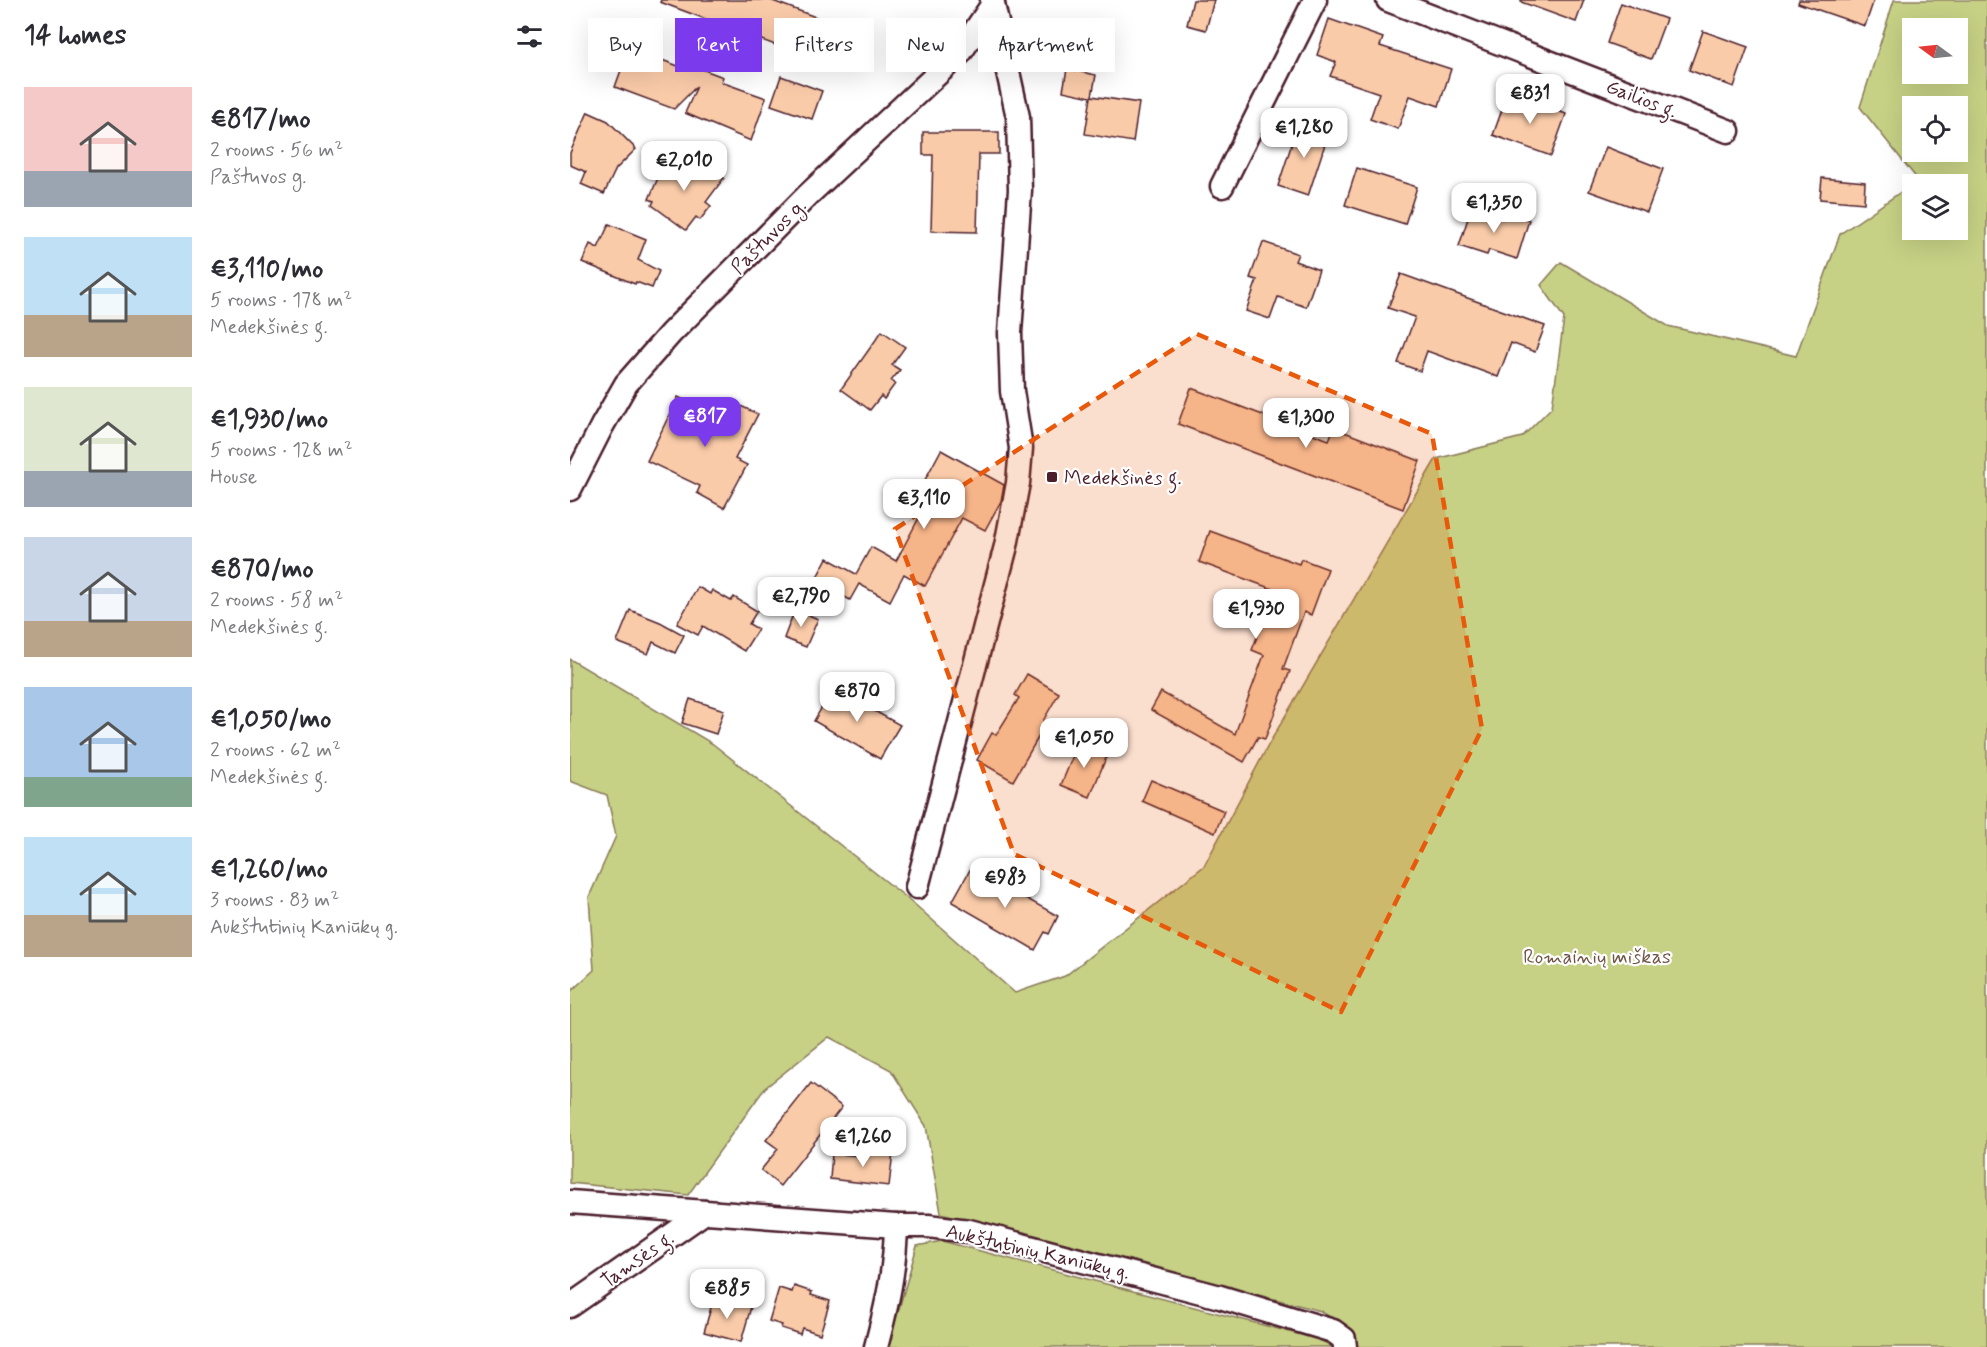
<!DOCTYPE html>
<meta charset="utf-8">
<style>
:root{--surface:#fff;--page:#f2f2f3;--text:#2b2b33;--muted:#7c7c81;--accent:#7c3aed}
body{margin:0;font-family:Mynerve,sans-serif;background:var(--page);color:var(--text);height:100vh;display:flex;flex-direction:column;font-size:22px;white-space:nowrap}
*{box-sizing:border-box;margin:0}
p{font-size:20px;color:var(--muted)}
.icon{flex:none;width:33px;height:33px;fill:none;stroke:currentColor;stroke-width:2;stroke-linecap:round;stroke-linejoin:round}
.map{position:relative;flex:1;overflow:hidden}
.details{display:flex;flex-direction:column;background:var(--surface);width:570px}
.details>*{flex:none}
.hud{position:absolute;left:18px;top:18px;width:570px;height:54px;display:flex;gap:12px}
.needle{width:39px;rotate:285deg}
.tools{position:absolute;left:1332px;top:18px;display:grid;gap:12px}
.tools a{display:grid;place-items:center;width:66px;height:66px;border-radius:0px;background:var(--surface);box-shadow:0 6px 24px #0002;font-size:30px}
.price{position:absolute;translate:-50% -51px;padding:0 14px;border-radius:12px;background:#fff;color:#222;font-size:20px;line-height:39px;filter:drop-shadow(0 2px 3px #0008)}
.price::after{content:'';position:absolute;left:50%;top:36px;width:18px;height:14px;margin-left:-9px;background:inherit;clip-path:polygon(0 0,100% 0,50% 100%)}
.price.active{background:var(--accent);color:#fff}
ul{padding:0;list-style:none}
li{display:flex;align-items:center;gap:18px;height:150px;padding:0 24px}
li span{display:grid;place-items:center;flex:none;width:168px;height:120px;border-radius:0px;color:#555}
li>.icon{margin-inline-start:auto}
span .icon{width:72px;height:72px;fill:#fffc;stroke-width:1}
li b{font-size:26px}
h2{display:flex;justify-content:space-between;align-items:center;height:72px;padding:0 24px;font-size:26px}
.chip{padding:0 21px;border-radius:0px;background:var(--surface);box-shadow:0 6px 24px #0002;font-size:21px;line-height:54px}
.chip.active{background:var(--accent);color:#fff}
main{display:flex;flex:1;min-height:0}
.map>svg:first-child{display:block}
.green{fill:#c6d185;stroke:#887858;stroke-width:1.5;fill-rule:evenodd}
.building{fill:#facba9;stroke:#4a1f2b;stroke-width:1.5}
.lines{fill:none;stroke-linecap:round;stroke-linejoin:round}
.minor-casing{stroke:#4a1f2b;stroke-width:27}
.minor{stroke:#fff;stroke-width:22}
.marked{fill:#e8590c;fill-opacity:0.2;stroke:#e8590c;stroke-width:4.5;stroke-dasharray:12 8;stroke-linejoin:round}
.poi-dot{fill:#4a1f2b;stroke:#fff;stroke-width:2}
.labels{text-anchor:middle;stroke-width:4.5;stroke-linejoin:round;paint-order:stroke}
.street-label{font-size:20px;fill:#4a1f2b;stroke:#fff}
.poi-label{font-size:20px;fill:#4a1f2b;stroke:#fff;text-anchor:start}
.park-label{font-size:20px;fill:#6f5446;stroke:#fff}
</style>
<main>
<section class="details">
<h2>14 homes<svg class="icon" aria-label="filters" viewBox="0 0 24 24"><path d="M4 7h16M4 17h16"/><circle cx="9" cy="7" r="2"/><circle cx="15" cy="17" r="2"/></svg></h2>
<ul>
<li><span style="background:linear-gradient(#f6c9c9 70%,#9aa5b1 0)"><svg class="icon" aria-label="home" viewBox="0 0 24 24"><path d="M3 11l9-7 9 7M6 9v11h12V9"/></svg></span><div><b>€817/mo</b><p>2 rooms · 56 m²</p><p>Paštuvos g.</p></div></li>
<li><span style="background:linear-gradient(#bfe0f5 65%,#b9a48a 0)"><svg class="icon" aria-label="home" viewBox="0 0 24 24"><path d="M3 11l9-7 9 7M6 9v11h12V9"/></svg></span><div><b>€3,110/mo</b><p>5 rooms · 178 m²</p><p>Medekšinės g.</p></div></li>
<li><span style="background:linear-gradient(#dfe7d0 70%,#9aa5b1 0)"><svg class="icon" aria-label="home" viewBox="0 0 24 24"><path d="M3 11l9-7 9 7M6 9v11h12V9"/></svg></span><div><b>€1,930/mo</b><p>5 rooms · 128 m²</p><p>House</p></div></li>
<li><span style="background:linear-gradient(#c9d6e8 70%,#b9a48a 0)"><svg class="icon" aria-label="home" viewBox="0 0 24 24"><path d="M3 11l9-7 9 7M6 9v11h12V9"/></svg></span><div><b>€870/mo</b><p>2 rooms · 58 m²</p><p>Medekšinės g.</p></div></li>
<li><span style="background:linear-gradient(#a9c7e8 75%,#7fa58c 0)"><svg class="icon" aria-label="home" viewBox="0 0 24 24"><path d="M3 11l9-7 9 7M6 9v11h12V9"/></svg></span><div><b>€1,050/mo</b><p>2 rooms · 62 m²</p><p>Medekšinės g.</p></div></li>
<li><span style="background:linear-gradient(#bfe0f5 65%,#b9a48a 0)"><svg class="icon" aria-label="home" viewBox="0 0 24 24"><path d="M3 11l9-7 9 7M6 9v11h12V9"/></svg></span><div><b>€1,260/mo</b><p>3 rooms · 83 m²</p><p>Aukštutinių Kaniūkų g.</p></div></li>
</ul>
</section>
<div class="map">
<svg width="1417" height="1347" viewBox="0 0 1417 1347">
<rect width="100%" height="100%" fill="#fff"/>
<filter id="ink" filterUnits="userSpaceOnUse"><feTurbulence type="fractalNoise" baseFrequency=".0167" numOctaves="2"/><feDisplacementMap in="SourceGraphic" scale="12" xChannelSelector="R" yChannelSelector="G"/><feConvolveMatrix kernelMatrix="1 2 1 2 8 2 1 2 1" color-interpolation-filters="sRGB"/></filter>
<g filter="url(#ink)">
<g class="green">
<path d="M1324,0h93v1347h-633l-8,-19 -25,-17 -380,-98 -15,-87 -35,-56 -62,-33 -64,51 -77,107 -118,-12v-191l24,-22 -5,-73 27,-61 -9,-41 -37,-14v-122l143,85 199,158 103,91 50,-17 139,-110 66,-124 166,-283 86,-22 30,-30 12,-89 -23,-33 20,-23 107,64 128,30 44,-122 78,-54 -58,-73zM1342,28h46v46h-46zM1342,106h46v46h-46zM1342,184h46v46h-46z"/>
<path d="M372,1241l378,99 13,7h-445l29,-101z"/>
</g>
<g class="building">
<path d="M91,0h109l83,31 -2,4 20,8 -10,26 -20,-7 -3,6 -21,-8 2,-5 -31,-12 -2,6 -126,-47z"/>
<path d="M623,0h21l-8,30 -19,-5z"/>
<path d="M951,0h63l-8,22 -55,-20z"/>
<path d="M1229,0h75l-9,26 -67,-23z"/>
<path d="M1051,3l45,16 -15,40 -44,-16z"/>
<path d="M759,19l54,19 -3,8 71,23 -12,37 -29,-10 -12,33 -28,-10 9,-26 -49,-17 6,-14 -19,-7z"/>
<path d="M1133,31l45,16 -14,40 -45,-17z"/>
<path d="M59,48l52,19 2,-5 40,15 -2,5 45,16 -15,43 -66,-28 12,-27 -23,23 -59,-22z"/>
<path d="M497,69l29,6 -4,21 47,7 -6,39 -48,-8 6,-37 -28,-6z"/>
<path d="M211,76l41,15 -10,28 -41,-14z"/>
<path d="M938,93l58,21 -15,42 -58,-21z"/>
<path d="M18,112l20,9 28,28 -20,20 -12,25 -23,-10 5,-12 -16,-7v-12z"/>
<path d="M729,122l30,10 -21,64 -30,-10z"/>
<path d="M353,132h76v22h-20l-2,78 -46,-1 2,-76h-10z"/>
<path d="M1036,147l57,22 -16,43 -58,-21z"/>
<path d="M96,159l31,13 7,-9 20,15 -18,24 5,4 -11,14 -4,-3 -10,13 -34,-25 2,-4 -5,-2z"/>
<path d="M787,168l60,19 -12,37 -60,-19z"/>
<path d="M1252,178l43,4 -1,21 -44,-4z"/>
<path d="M901,209l32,10 1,-6 25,7 -12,39 -28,-9 -2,5 -28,-9z"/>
<path d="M39,224l37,15 -8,21 21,11 -7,17 -16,-6 -1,2 -53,-22 8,-18 8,4z"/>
<path d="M693,242l35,12 -3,7 24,9 -13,37 -28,-10 -8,22 -24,-8 11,-31 -7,-2z"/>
<path d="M831,274l144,52 -10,26 -24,-9 -13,34 -71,-26 -7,20 -22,-8 17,-46 -27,-9z"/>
<path d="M312,331l23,16 -13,18 8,5 -9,11 4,3 -11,15 -3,-3 -11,14 -29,-21z"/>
<path d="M621,388l138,52 5,-12 86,33 -17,48 -225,-85z"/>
<path d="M108,397l44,21 8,-17 28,13 -23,45 12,6 -23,43 -27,-15 3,-7 -53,-25z"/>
<path d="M371,450l63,35 -3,16 -16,29 -23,-12 -37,68 -21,-12 -14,27 -31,-17 -9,16 -35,-19 12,-23 29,16 15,-27 25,14 33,-62 -11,-6z"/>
<path d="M640,531l89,33 2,-5 27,10 -17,46 -7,-3 -21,57 7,2 -25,68 -7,-2 -14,25 -93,-52 10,-18 74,42 29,-79 -12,-5 23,-60 -76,-28z"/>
<path d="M128,587l12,7 2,-4 19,11 3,-4 23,14 -8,13 9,5 -14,22 -41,-25 -5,9 -21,-11z"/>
<path d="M225,609l23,10 -12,28 -22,-9z"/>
<path d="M60,610l30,12 24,13 -9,18 -22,-11 -5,12 -31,-12z"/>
<path d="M457,674l32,19 -16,28 3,3 -33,57 -36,-21 15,-27 4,2 23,-37 -4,-3z"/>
<path d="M263,688l67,37 -20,34 -66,-38z"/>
<path d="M120,699l34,11 -8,24 -34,-11z"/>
<path d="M509,741l29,12 -18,44 -29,-12z"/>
<path d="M581,780l73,31 -9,22 -73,-32z"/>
<path d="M401,868l87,48 -9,18 -4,-2 -10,18 -83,-48z"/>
<path d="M241,1083l31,24 -62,79 -19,-16 17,-21 -12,-9z"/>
<path d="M298,1149l25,3 -4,34 -59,-7 2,-26 35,4z"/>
<path d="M224,1286l18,6 -1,3 19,6 -10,33 -18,-6 -2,6 -19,-6 1,-3 -13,-4 10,-33 13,4z"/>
<path d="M144,1297l37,10 -10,35 -37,-10z"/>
</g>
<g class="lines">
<g class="minor-casing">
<g id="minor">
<path d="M818,0l340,131"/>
<path d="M652,186l93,-186"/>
<path d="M0,489l32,-63 24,-42 45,-51 138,-139 151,-141 33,-49"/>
<path d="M347,887l89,-341 12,-63 3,-35 -9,-57 -2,-58 10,-143 -2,-73 -26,-117"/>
<path d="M0,1202l326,24h32l41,5 251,66 113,34 11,8 1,8"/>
<path d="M0,1306l135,-94"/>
<path d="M306,1347c11,-42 19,-77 20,-121"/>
</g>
</g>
<use href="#minor" class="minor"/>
</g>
</g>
<path class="marked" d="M627,334l235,100 50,295 -141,283 -327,-158 -119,-325z"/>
<rect class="poi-dot" x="476" y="471" width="12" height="12" rx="3"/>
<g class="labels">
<g class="street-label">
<text transform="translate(1072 98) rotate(21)" y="7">Gailios g.</text>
<text transform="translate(198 236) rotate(-45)" y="7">Paštuvos g.</text>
<text transform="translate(468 1251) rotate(13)" y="7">Aukštutinių Kaniūkų g.</text>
<text transform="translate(67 1259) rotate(-35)" y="7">Tamsės g.</text>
</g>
<g class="poi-label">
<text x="494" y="484">Medekšinės g.</text>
</g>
<g class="park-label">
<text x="1027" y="963">Romainių miškas</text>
</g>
</g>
</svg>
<div class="tools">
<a><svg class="needle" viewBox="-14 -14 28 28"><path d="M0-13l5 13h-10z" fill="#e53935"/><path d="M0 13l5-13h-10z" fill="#7c7c81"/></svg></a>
<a><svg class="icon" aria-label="locate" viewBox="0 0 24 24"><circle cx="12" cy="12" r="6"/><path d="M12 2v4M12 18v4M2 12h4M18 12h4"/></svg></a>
<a><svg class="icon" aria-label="layers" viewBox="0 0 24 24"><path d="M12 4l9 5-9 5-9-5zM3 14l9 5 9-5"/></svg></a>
</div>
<b class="price" style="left:960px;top:125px">€831</b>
<b class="price" style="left:734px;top:159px">€1,280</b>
<b class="price" style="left:114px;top:192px">€2,010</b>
<b class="price" style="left:924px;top:234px">€1,350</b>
<b class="price active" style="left:135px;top:448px">€817</b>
<b class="price" style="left:736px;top:449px">€1,300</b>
<b class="price" style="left:354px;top:530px">€3,110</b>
<b class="price" style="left:231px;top:628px">€2,790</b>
<b class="price" style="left:686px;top:640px">€1,930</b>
<b class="price" style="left:287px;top:723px">€870</b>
<b class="price" style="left:514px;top:769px">€1,050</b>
<b class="price" style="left:435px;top:909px">€983</b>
<b class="price" style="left:293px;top:1168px">€1,260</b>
<b class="price" style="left:157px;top:1320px">€885</b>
<div class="hud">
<a class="chip">Buy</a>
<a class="chip active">Rent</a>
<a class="chip">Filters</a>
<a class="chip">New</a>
<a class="chip">Apartment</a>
</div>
</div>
</main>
